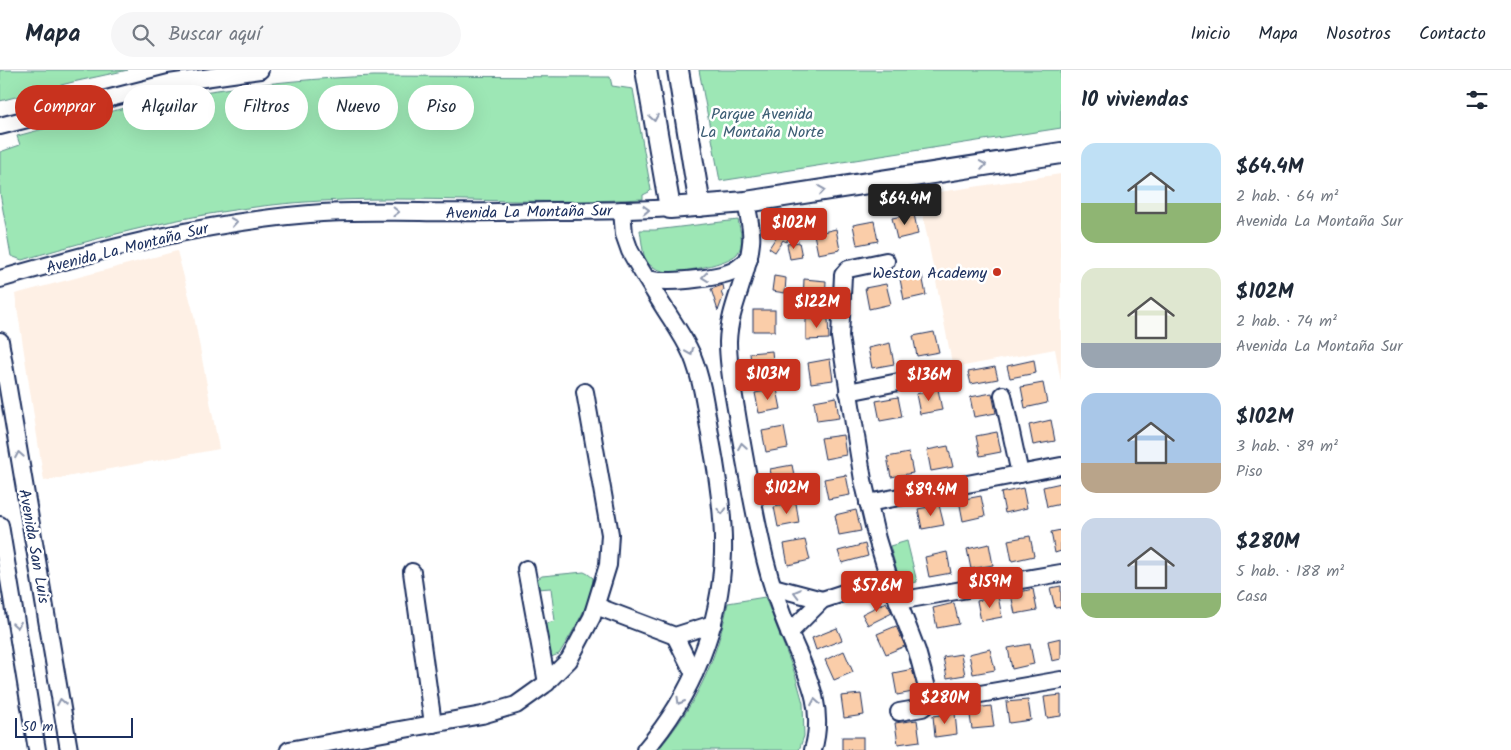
<!DOCTYPE html>
<html lang="es">
<meta charset="utf-8">
<style>
:root{--surface:#fff;--page:#f6f6f7;--text:#1f2937;--muted:#747a83;--line:#e0e1e3;--accent:#c8321e}
body{margin:0;font-family:Kalam,sans-serif;background:var(--page);color:var(--text);height:100vh;display:flex;flex-direction:column;font-size:19px;white-space:nowrap}
*{box-sizing:border-box;margin:0}
p{font-size:16px;color:var(--muted)}
.icon{flex:none;width:28px;height:28px;fill:none;stroke:currentColor;stroke-width:2;stroke-linecap:round;stroke-linejoin:round}
.map{position:relative;flex:1;overflow:hidden}
.panel{display:flex;flex-direction:column;background:var(--surface);width:450px}
.panel>*{flex:none}
.guide{position:absolute;left:15px;top:15px;width:475px;height:45px;display:flex;gap:10px}
.scale{position:absolute;left:15px;bottom:12px;width:118px;box-sizing:border-box;padding-left:5px;border:2px solid #1b2f5e;border-top:0;font-size:14px;line-height:18px;white-space:nowrap;color:#1b2f5e;-webkit-text-stroke:4px #fff;paint-order:stroke}
.price{position:absolute;translate:-50% -42px;padding:0 11px;border-radius:5px;background:var(--accent);color:#fff;font-size:16px;line-height:32px;filter:drop-shadow(0 1px 2px #0008)}
.price::after{content:'';position:absolute;left:50%;top:30px;width:15px;height:11px;margin-left:-8px;background:inherit;clip-path:polygon(0 0,100% 0,50% 100%)}
.price.active{background:#222;color:#fff}
ul{padding:0;list-style:none}
li{display:flex;align-items:center;gap:15px;height:125px;padding:0 20px}
li span{display:grid;place-items:center;flex:none;width:140px;height:100px;border-radius:15px;color:#555}
li>.icon{margin-inline-start:auto}
span .icon{width:60px;height:60px;fill:#fffc;stroke-width:1}
li b{font-size:21px}
h2{display:flex;justify-content:space-between;align-items:center;height:60px;padding:0 20px;font-size:21px}
.tag{padding:0 18px;border-radius:22px;background:var(--surface);box-shadow:0 5px 20px #0002;font-size:18px;line-height:45px}
.tag.active{background:var(--accent);color:#fff}
header{display:flex;align-items:center;gap:30px;box-sizing:border-box;height:70px;padding:0 25px;background:var(--surface);border-bottom:1px solid var(--line)}
header strong{font-size:24px}
nav{display:flex;gap:28px;margin-inline-start:auto;font-size:18px}
.search{width:350px;height:45px;background:var(--page);display:flex;align-items:center;gap:12px;box-sizing:border-box;padding:0 18px;border-radius:28px;color:var(--muted);font-size:19px}
main{display:flex;flex:1;min-height:0}
.map>svg:first-child{display:block}
.built{fill:#fef0e5}
.green{fill:#9de7b5;stroke:#5c8b8a}
.building{fill:#facda9;stroke:#1b2f5e}
.lines{fill:none;stroke-linecap:round;stroke-linejoin:round}
.minor-casing{stroke:#1b2f5e;stroke-width:20}
.tertiary-casing{stroke:#1b2f5e;stroke-width:24}
.minor{stroke:#fff;stroke-width:16}
.tertiary{stroke:#fff;stroke-width:20}
.oneway{stroke:#8d97ae}
.poi-dot{fill:#c8321e;stroke:#fff;stroke-width:2}
.labels{text-anchor:middle;stroke-width:5;stroke-linejoin:round;paint-order:stroke}
.park-label{font-size:16px;fill:#3c5d74;stroke:#fff}
.street-label{font-size:16px;fill:#1b2f5e;stroke:#fff}
.poi-label{font-size:16px;fill:#1b2f5e;stroke:#fff;text-anchor:end}
</style>
<header>
<strong>Mapa</strong>
<div class="search"><svg class="icon" aria-label="search" viewBox="0 0 24 24"><circle cx="10" cy="10" r="6"/><path d="M15 15l6 6"/></svg>Buscar aquí</div>
<nav><a>Inicio</a><a>Mapa</a><a>Nosotros</a><a>Contacto</a></nav>
</header>
<main>
<div class="map">
<svg width="1061" height="680" viewBox="0 0 1061 680">
<rect width="100%" height="100%" fill="#fff"/>
<filter id="ink" filterUnits="userSpaceOnUse"><feTurbulence type="fractalNoise" baseFrequency=".02" numOctaves="2"/><feDisplacementMap in="SourceGraphic" scale="10" xChannelSelector="R" yChannelSelector="G"/><feConvolveMatrix kernelMatrix="1 2 1 2 8 2 1 2 1" color-interpolation-filters="sRGB"/></filter>
<g filter="url(#ink)">
<g class="built">
<path d="M1061,104v208l-6,-33 -102,19 -34,-173z"/>
<path d="M177,181l16,60 26,138 -175,32 -29,-187z"/>
</g>
<g class="green">
<path d="M0,0h128l-55,12 -73,19z"/>
<path d="M699,0h362v58l-341,53z"/>
<path d="M374,6l236,1 2,9 21,3 18,101 -2,2 -6,3v4c-43,2 -86,3 -129,2 -64,-1 -128,-4 -192,0 -102,5 -202,30 -300,59l-11,-4 -11,-63v-41l20,-7 -3,-9c64,-17 128,-35 193,-45 55,-8 109,-13 164,-15z"/>
<path d="M738,150c2,10 7,25 -1,34 -10,10 -52,18 -67,18 -8,0 -20,-5 -24,-11 -3,-5 -5,-25 -6,-31h15z"/>
<path d="M907,471l10,41 -16,4 -11,-40z"/>
<path d="M584,502l4,2 5,4c0,23 -22,56 -34,76l-8,3 -4,-3 -4,-30 12,-3 -4,-33 -14,1 -1,-9 6,-4z"/>
<path d="M765,527l30,77 8,29 1,33 -5,14h-141c39,-47 58,-88 70,-147z"/>
</g>
<g class="building">
<path d="M914,144l4,20 -21,5 -5,-21z"/>
<path d="M790,146l9,6 -13,20 -3,-2 -8,12 -6,-4z"/>
<path d="M874,151l4,20 -21,4 -4,-20z"/>
<path d="M836,159l4,21 -22,4 -4,-20z"/>
<path d="M799,172l3,15 -12,2 -3,-15z"/>
<path d="M922,205l4,20 -22,5 -4,-21z"/>
<path d="M774,206l12,2 -1,15 -13,-2z"/>
<path d="M804,209l22,2 -1,21 -22,-2z"/>
<path d="M886,214l5,20 -22,5 -4,-21z"/>
<path d="M723,215l1,5 -3,2 2,5 -5,14 -7,-22z"/>
<rect x="753" y="240" width="22" height="21"/>
<path d="M806,249h22l1,20 -23,1z"/>
<path d="M934,262l5,20 -22,4 -4,-20z"/>
<path d="M890,273l4,21 -22,4 -4,-20z"/>
<path d="M772,281l2,20 -22,3 -2,-21z"/>
<path d="M830,289l3,21 -22,3 -3,-20z"/>
<path d="M1034,290l2,13 -26,5 -3,-12z"/>
<path d="M995,297l3,12 -27,5 -3,-12z"/>
<path d="M1043,313l4,20 -22,5 -4,-21z"/>
<path d="M777,319l4,20 -22,4 -4,-20z"/>
<path d="M938,319l4,21 -22,4 -4,-20z"/>
<path d="M992,323l4,20 -22,4 -4,-20z"/>
<path d="M836,327l3,21 -22,3 -3,-20z"/>
<path d="M898,327l4,20 -22,4 -4,-20z"/>
<path d="M1051,350l4,21 -22,4 -4,-20z"/>
<path d="M784,357l4,21 -22,4 -4,-21z"/>
<path d="M997,362l4,20 -21,4 -4,-20z"/>
<path d="M843,365l3,20 -21,4 -4,-21z"/>
<path d="M948,376l5,21 -22,4 -4,-21z"/>
<path d="M909,383l4,20 -22,4 -4,-20z"/>
<path d="M792,395l4,20 -22,4 -4,-20z"/>
<path d="M846,405l4,20 -22,4 -4,-20z"/>
<path d="M1061,413v21l-14,3 -4,-20z"/>
<path d="M1023,418l4,20 -22,5 -4,-20z"/>
<path d="M981,426l4,20 -22,5 -4,-21z"/>
<path d="M796,433l3,20 -21,4 -4,-20z"/>
<path d="M939,435l5,20 -22,4 -4,-20z"/>
<path d="M856,440l5,21 -22,4 -4,-20z"/>
<path d="M1061,460v21l-6,2 -4,-21z"/>
<path d="M1030,466l4,20 -22,5 -4,-21z"/>
<path d="M805,470l5,20 -22,5 -4,-21z"/>
<path d="M865,474l3,12 -26,7 -4,-12z"/>
<path d="M989,474l4,21 -22,4 -4,-20z"/>
<path d="M947,482l4,21 -22,4 -4,-20z"/>
<path d="M1061,516v21l-6,1 -5,-20z"/>
<path d="M1033,519l4,21 -22,4 -4,-20z"/>
<path d="M998,526l4,21 -21,4 -4,-20z"/>
<path d="M886,532l6,11 -24,12 -6,-11z"/>
<path d="M954,533l5,21 -22,4 -4,-20z"/>
<path d="M896,556l9,20 -19,8 -9,-20z"/>
<path d="M837,558l5,12 -26,10 -4,-12z"/>
<path d="M1061,568v21l-9,2 -4,-20z"/>
<path d="M1030,574l4,20 -22,5 -4,-21z"/>
<path d="M990,579l5,21 -22,4 -4,-20z"/>
<path d="M844,581l9,21 -19,8 -9,-20z"/>
<path d="M961,584l4,21 -18,3 -4,-21z"/>
<path d="M913,599l5,22 -21,4 -4,-22z"/>
<path d="M861,624l3,21 -20,3 -3,-22z"/>
<path d="M1061,625v21l-14,2 -3,-21z"/>
<path d="M1028,630l3,20 -22,3 -3,-21z"/>
<path d="M991,636l3,21 -22,2 -3,-20z"/>
<path d="M955,643l2,21 -22,3 -2,-21z"/>
<path d="M917,650l3,21 -22,3 -3,-21z"/>
<rect x="842" y="667" width="21" height="13"/>
</g>
<g class="lines">
<g class="minor-casing">
<g id="minor">
<path d="M0,56l169,-43 91,-13"/>
<path d="M746,132c2,13 7,28 5,41 -3,35 -22,64 -23,99 0,27 6,53 10,79 8,46 16,92 27,138 6,25 15,51 25,75 16,39 36,72 23,116"/>
<path d="M622,140l2,24 6,17c10,18 22,37 33,55 10,16 21,31 29,49 11,27 14,56 19,85 7,37 13,75 12,113 -2,72 -31,143 -78,197"/>
<path d="M886,191l-38,8 -5,6 -3,62 23,143 14,59 12,39 28,73 12,44 5,4 6,2 121,-21"/>
<path d="M646,208c15,7 72,0 87,-7 6,-3 11,-8 16,-12"/>
<path d="M0,209c107,-31 210,-58 322,-66 32,-2 65,-1 98,-1 43,1 86,0 129,-1 40,0 81,0 121,-3"/>
<path d="M0,271l69,409"/>
<path d="M848,322l71,-14"/>
<path d="M1003,325l17,79"/>
<path d="M868,433l193,-37"/>
<path d="M0,455l37,225"/>
<path d="M526,499l21,114"/>
<path d="M412,502l21,152"/>
<path d="M773,517l49,13"/>
<path d="M898,531l163,-28"/>
<path d="M596,536l79,30 38,-12"/>
<path d="M789,563l33,-33 67,-22"/>
<path d="M675,566l19,38"/>
<path d="M899,642l23,-4 12,-9"/>
<path d="M289,680l193,-35 34,-10 28,-20 25,-25 23,-43 16,-52 2,-31 -25,-142"/>
</g>
</g>
<g class="tertiary-casing">
<g id="tertiary">
<path d="M646,0l24,138 76,-6 315,-49"/>
<path d="M678,0l22,136"/>
</g>
</g>
<use href="#minor" class="minor"/>
<use href="#tertiary" class="tertiary"/>
</g>
<defs><path id="oneway-chevron" d="M-2-3.5L2.5 0L-2 3.5" fill="none" stroke-width="1.6" stroke-linecap="round" stroke-linejoin="round" transform="scale(1.25)"/></defs>
<g class="oneway">
<use href="#oneway-chevron" transform="translate(654 48) rotate(80)"/>
<use href="#oneway-chevron" transform="translate(983 95) rotate(-9)"/>
<use href="#oneway-chevron" transform="translate(822 120) rotate(-9)"/>
<use href="#oneway-chevron" transform="translate(646 140) rotate(-2)"/>
<use href="#oneway-chevron" transform="translate(396 142) rotate(1)"/>
<use href="#oneway-chevron" transform="translate(234 152) rotate(-9)"/>
<use href="#oneway-chevron" transform="translate(705 207) rotate(173)"/>
<use href="#oneway-chevron" transform="translate(690 282) rotate(67)"/>
<use href="#oneway-chevron" transform="translate(742 376) rotate(-99)"/>
<use href="#oneway-chevron" transform="translate(19 385) rotate(-100)"/>
<use href="#oneway-chevron" transform="translate(722 441) rotate(86)"/>
<use href="#oneway-chevron" transform="translate(797 523) rotate(-166)"/>
<use href="#oneway-chevron" transform="translate(17 555) rotate(81)"/>
<use href="#oneway-chevron" transform="translate(680 631) rotate(120)"/>
<use href="#oneway-chevron" transform="translate(61 632) rotate(-100)"/>
<use href="#oneway-chevron" transform="translate(815 632) rotate(-100)"/>
</g>
</g>
<circle class="poi-dot" cx="997" cy="202" r="5"/>
<g class="labels">
<g class="park-label">
<text x="762" y="49">Parque Avenida<tspan x="762" dy="18">La Montaña Norte</tspan></text>
</g>
<g class="street-label">
<text transform="translate(529 141) rotate(-1)" y="6">Avenida La Montaña Sur</text>
<text transform="translate(127 177) rotate(-14)" y="6">Avenida La Montaña Sur</text>
<text transform="translate(35 476) rotate(80)" y="6">Avenida San Luis</text>
</g>
<g class="poi-label">
<text x="987" y="208">Weston Academy</text>
</g>
</g>
</svg>
<div class="scale">50 m</div>
<b class="price active" style="left:905px;top:156px">$64.4M</b>
<b class="price" style="left:794px;top:180px">$102M</b>
<b class="price" style="left:817px;top:259px">$122M</b>
<b class="price" style="left:768px;top:331px">$103M</b>
<b class="price" style="left:929px;top:332px">$136M</b>
<b class="price" style="left:787px;top:445px">$102M</b>
<b class="price" style="left:931px;top:447px">$89.4M</b>
<b class="price" style="left:990px;top:539px">$159M</b>
<b class="price" style="left:877px;top:543px">$57.6M</b>
<b class="price" style="left:945px;top:655px">$280M</b>
<div class="guide">
<a class="tag active">Comprar</a>
<a class="tag">Alquilar</a>
<a class="tag">Filtros</a>
<a class="tag">Nuevo</a>
<a class="tag">Piso</a>
</div>
</div>
<section class="panel">
<h2>10 viviendas<svg class="icon" aria-label="filters" viewBox="0 0 24 24"><path d="M4 7h16M4 17h16"/><circle cx="9" cy="7" r="2"/><circle cx="15" cy="17" r="2"/></svg></h2>
<ul>
<li><span style="background:linear-gradient(#bfe0f5 60%,#8fb573 0)"><svg class="icon" aria-label="home" viewBox="0 0 24 24"><path d="M3 11l9-7 9 7M6 9v11h12V9"/></svg></span><div><b>$64.4M</b><p>2 hab. · 64 m²</p><p>Avenida La Montaña Sur</p></div></li>
<li><span style="background:linear-gradient(#dfe7d0 75%,#9aa5b1 0)"><svg class="icon" aria-label="home" viewBox="0 0 24 24"><path d="M3 11l9-7 9 7M6 9v11h12V9"/></svg></span><div><b>$102M</b><p>2 hab. · 74 m²</p><p>Avenida La Montaña Sur</p></div></li>
<li><span style="background:linear-gradient(#a9c7e8 70%,#b9a48a 0)"><svg class="icon" aria-label="home" viewBox="0 0 24 24"><path d="M3 11l9-7 9 7M6 9v11h12V9"/></svg></span><div><b>$102M</b><p>3 hab. · 89 m²</p><p>Piso</p></div></li>
<li><span style="background:linear-gradient(#c9d6e8 75%,#8fb573 0)"><svg class="icon" aria-label="home" viewBox="0 0 24 24"><path d="M3 11l9-7 9 7M6 9v11h12V9"/></svg></span><div><b>$280M</b><p>5 hab. · 188 m²</p><p>Casa</p></div></li>
</ul>
</section>
</main>
